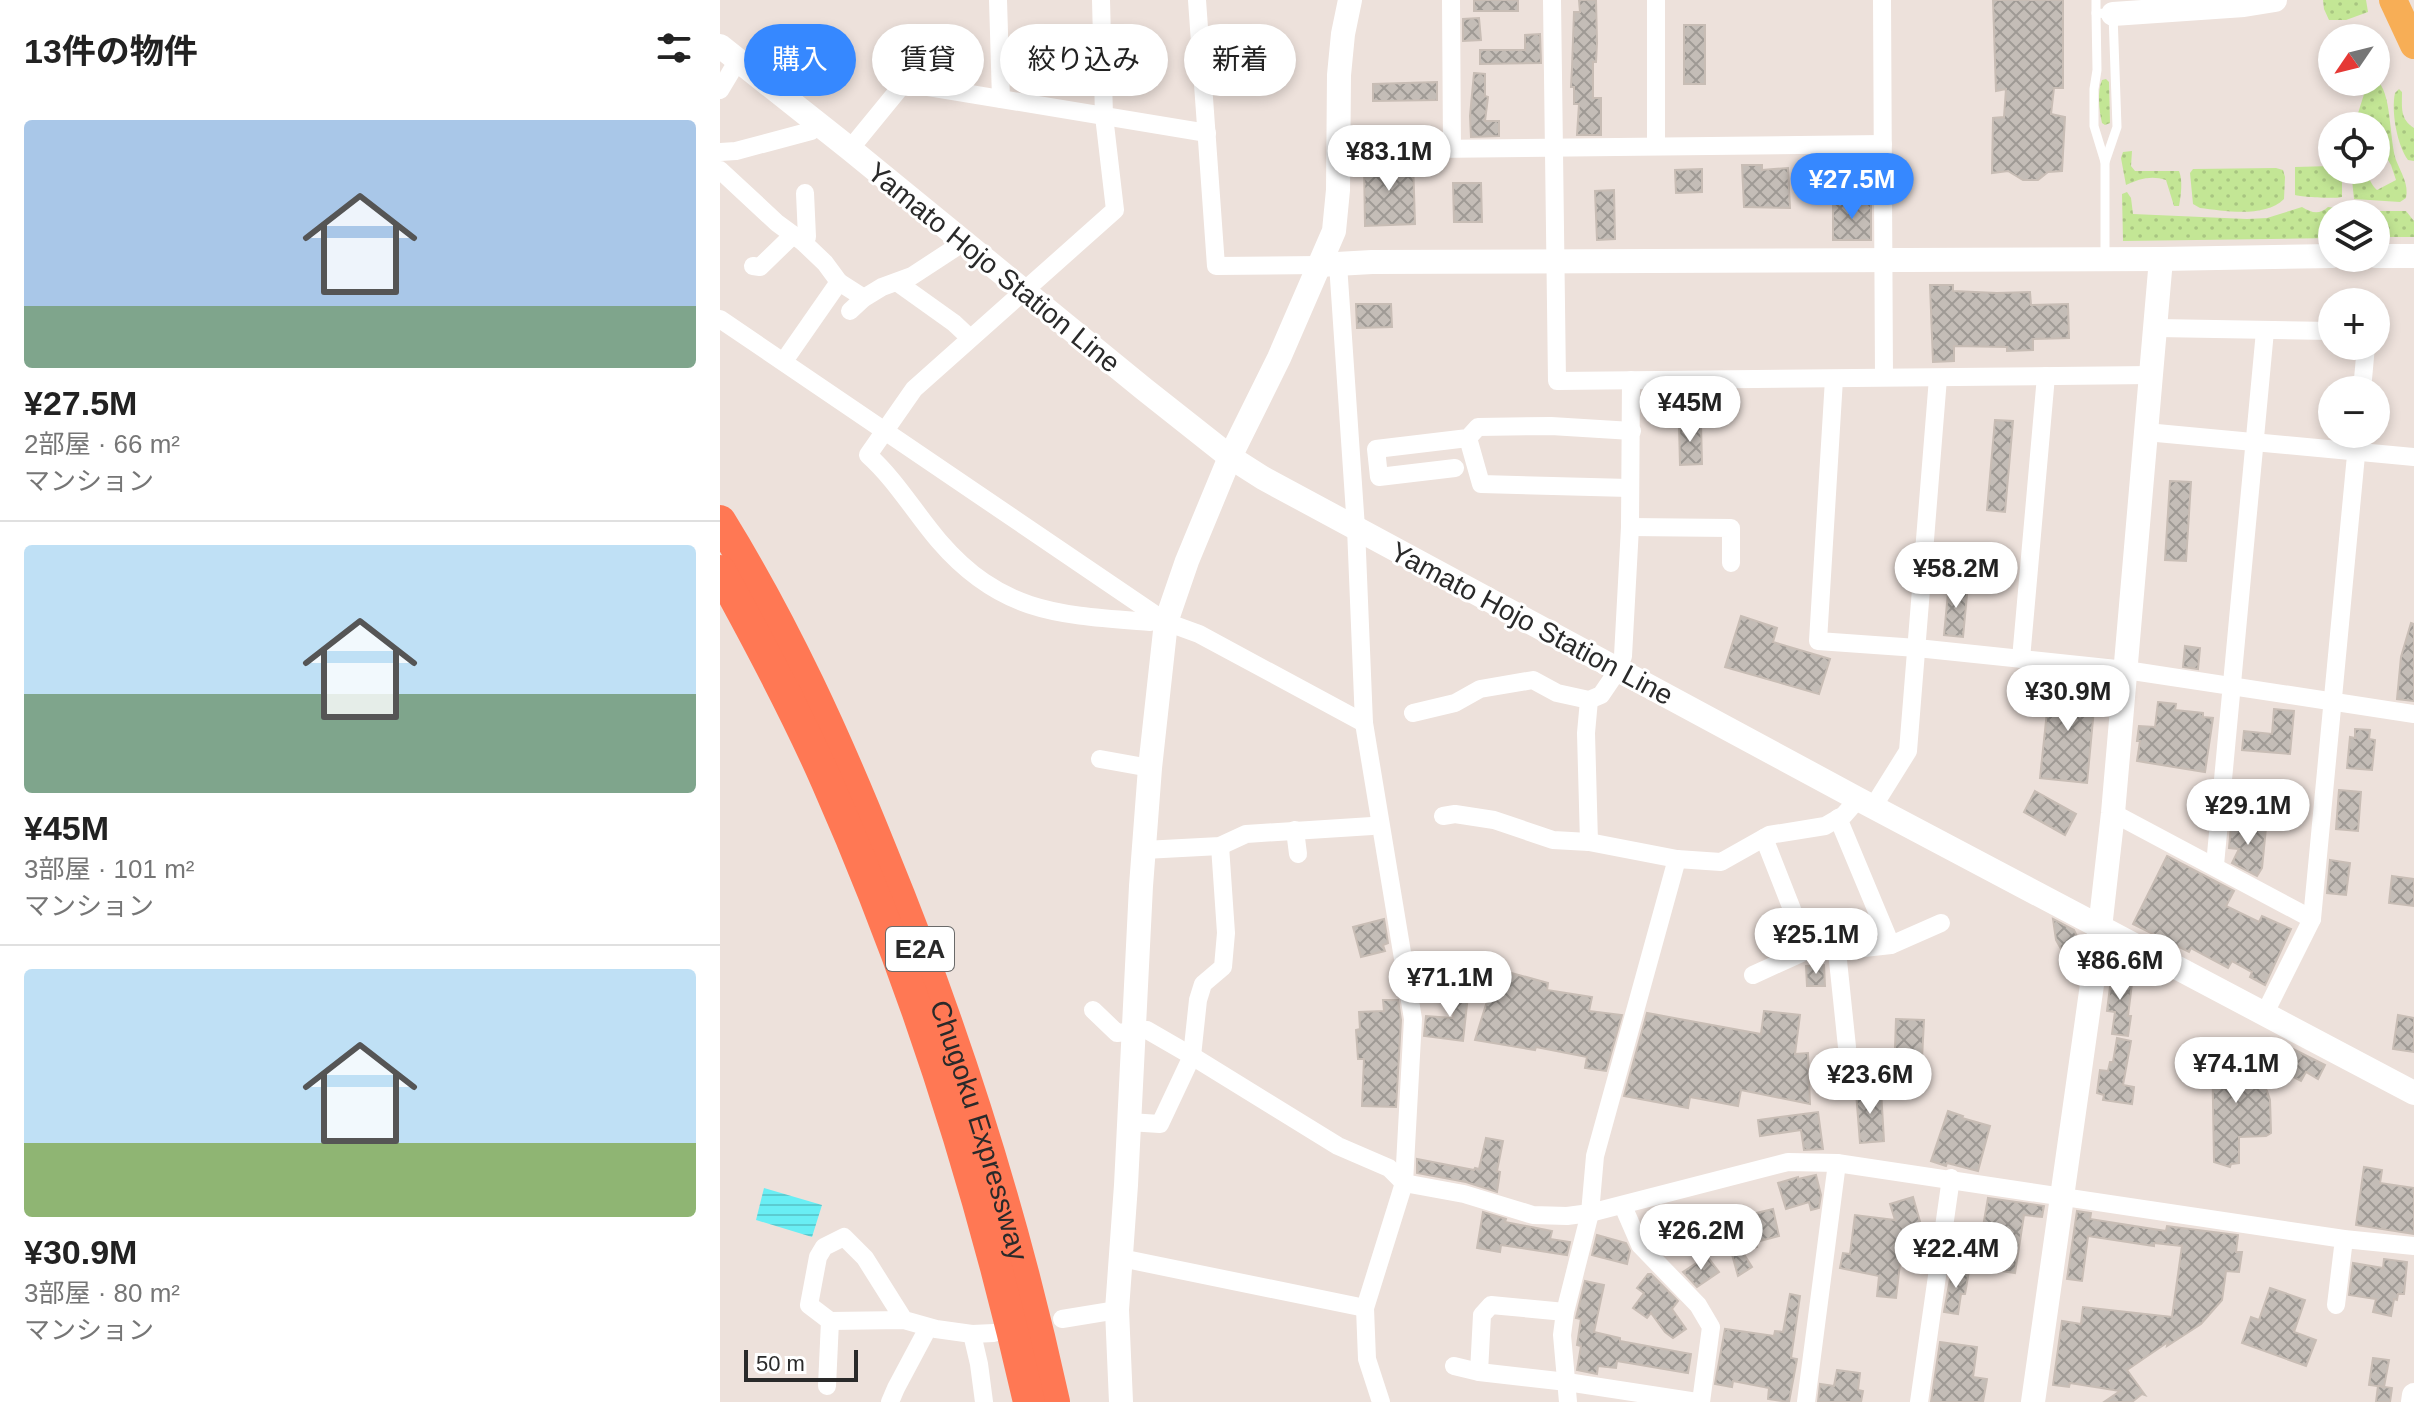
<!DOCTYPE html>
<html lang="ja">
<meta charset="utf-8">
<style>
:root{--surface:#fff;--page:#f6f6f6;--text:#222;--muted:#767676;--line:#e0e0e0;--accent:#3688ff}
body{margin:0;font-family:Helvetica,"Noto Sans JP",sans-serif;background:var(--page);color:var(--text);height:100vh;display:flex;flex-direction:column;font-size:30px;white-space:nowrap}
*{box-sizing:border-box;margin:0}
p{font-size:26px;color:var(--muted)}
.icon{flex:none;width:44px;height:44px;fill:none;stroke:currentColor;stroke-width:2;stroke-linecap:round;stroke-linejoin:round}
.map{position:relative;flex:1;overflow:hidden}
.panel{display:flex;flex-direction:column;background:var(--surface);width:720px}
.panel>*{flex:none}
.hud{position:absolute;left:24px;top:24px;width:760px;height:72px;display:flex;gap:16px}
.needle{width:52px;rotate:235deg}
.buttons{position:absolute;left:1598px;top:24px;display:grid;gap:16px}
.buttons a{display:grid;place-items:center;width:72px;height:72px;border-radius:50%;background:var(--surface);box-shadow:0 4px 12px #0003;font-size:40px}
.scale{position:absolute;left:24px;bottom:20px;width:114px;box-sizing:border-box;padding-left:8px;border:4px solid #2a2a2a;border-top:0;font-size:22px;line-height:28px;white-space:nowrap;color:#2a2a2a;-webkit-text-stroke:6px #fff;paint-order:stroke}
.price{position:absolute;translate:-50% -68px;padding:0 18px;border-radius:28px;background:#fff;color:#222;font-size:26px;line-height:52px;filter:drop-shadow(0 2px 4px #0008)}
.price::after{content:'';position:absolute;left:50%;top:48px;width:24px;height:18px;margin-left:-12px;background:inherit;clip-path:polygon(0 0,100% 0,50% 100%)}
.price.on{background:var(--accent);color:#fff}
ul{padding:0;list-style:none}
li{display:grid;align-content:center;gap:16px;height:424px;padding:0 24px}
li+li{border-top:2px solid var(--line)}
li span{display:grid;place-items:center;height:248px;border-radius:8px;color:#555}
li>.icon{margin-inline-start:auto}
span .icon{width:144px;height:144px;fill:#fffc;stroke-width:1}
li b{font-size:34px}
h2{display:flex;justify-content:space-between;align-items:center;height:96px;padding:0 24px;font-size:34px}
.chip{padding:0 28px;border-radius:36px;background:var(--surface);box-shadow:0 4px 12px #0003;font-size:28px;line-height:72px}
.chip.on{background:var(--accent);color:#fff}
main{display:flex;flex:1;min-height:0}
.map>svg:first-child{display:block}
.grass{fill:url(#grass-dots)}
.water{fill:url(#water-rules)}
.building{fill:url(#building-cross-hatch);stroke:#c8bdb5;stroke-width:2}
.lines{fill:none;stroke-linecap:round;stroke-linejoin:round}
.lane{stroke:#fff;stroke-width:9}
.street{stroke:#fff;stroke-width:18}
.secondary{stroke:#fff;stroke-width:24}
.primary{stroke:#f7ae56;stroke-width:28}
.highway{stroke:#ff7854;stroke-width:32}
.labels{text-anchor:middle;stroke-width:6;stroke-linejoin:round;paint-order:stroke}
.shield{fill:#fff;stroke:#6a6a6a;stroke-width:2}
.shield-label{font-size:26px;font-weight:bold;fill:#2a2a2a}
.street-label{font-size:28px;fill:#2a2a2a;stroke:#fff}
</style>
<main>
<section class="panel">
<h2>13件の物件<svg class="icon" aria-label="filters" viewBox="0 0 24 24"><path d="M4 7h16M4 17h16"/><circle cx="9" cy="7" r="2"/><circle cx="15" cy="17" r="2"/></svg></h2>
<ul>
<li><span style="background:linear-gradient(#a9c7e8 75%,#7fa58c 0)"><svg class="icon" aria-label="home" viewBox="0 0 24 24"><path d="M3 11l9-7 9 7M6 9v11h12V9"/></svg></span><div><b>¥27.5M</b><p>2部屋 · 66 m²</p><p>マンション</p></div></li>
<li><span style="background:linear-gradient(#bfe0f5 60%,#7fa58c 0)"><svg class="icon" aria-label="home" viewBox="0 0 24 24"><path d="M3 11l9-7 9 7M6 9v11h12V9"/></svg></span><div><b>¥45M</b><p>3部屋 · 101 m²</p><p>マンション</p></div></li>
<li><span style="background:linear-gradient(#bfe0f5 70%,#8fb573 0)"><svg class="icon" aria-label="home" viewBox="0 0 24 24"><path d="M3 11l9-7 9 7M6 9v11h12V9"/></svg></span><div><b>¥30.9M</b><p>3部屋 · 80 m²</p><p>マンション</p></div></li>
</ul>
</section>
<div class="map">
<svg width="1694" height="1402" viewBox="0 0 1694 1402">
<defs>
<pattern id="grass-dots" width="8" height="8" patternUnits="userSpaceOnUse" patternTransform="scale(2)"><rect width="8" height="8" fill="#c3e695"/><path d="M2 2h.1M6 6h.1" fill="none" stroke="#a8c581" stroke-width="1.8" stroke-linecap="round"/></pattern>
<pattern id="water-rules" width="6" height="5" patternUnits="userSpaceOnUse" patternTransform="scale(2)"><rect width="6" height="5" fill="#69eef4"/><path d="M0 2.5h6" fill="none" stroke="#5bccd1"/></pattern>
<pattern id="building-cross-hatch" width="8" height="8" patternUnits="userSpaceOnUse" patternTransform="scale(2)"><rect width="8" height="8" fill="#c4bdb7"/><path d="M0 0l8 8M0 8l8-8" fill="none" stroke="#9f9a95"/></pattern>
</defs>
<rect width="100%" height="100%" fill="#ede1db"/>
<g class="grass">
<path d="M1603,0h43l2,12 -22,8h-17l-5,-11z"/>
<path d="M1386,79l3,3 1,41 -5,2 -3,-2c-3,-13 -5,-31 0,-43z"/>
<path d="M1656,80c16,10 13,60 20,80 5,13 13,24 10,38l-6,4 -46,-3 -3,-29h13c5,7 7,15 13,20l19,-10 -5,-15 -6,-10 -9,3v-32h-22l11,-35 6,-9h5z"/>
<path d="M1679,89l3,3c0,16 -2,27 12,36v33l-6,-1c-11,-15 -17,-49 -13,-67z"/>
<path d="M1412,151l-1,15 4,5h44c4,9 2,25 0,35h-5l-8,-26c-15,-5 -27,-1 -40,5l-5,-27 2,-6z"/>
<path d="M1612,166v4h10v27c-7,2 -41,0 -47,-2v-28z"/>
<path d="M1556,168l7,2 2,7 -1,22c-19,19 -59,12 -84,9l-7,-4 -3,-31 3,-4z"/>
<path d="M1407,192l4,6 2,16 114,5 20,-1 35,-11c10,6 17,8 26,0l31,4h47l8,10v16h-38v-23h-44v24l-209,3 -1,-47z"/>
</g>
<path class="water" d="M44,1188l58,17 -10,32 -56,-17z"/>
<g class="building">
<rect x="754" y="0" width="44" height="11"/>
<path d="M859,0h17l1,43 -1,19h-3v36h8v37h-24l2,-31h-5v-17h-3l1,-19 2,-56h6z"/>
<path d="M1273,0h70v88h-9l-3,26 14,3 -3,54 -14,1 -10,8h-15l-15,-9 -16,2 1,-55 11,-1 2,-28 -10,2z"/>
<path d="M759,18l2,22 -18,1v-22z"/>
<rect x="964" y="25" width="21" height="59"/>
<path d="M820,34l1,29 -61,1v-14h45v-15z"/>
<path d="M754,73l11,1v22l3,1 -3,24h14v15l-28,1 -1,-21z"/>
<path d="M717,82v18l-64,1v-17z"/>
<path d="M693,161l2,63 -50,2 -1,-64z"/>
<path d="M1022,165h20v5l26,-2 2,40 -46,-1z"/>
<path d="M982,169v23l-26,1 -1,-23z"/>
<path d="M733,183h28l1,39h-28z"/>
<path d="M894,190l1,49 -18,1 -2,-49z"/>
<path d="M1151,201v39h-38v-38z"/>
<path d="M1210,285h23v6l44,2 33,-1 1,13 37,-1 1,34 -36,1v11l-26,1v-4l-53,-1v15l-21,1z"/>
<path d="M636,304h35l1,23 -35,1z"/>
<path d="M1275,420l18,1 -8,91 -18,-2z"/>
<path d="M981,424l1,40 -22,1 -1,-40z"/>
<path d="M1450,481l21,1 -5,79 -21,-1z"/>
<path d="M1229,582l19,2 -5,53 -19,-2z"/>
<path d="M1021,616l36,12 -4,14 57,17 -11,35 -94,-27z"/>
<path d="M1691,623l3,1v77l-17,-2 4,-42z"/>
<path d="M1465,646l15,2 -2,21 -15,-2z"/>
<path d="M1330,683l46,5 -9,95 -47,-5z"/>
<path d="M1438,702l18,2 -1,6 28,3v4l10,1 -8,54 -68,-11 3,-20h-3l2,-15 16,1z"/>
<path d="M1554,709l20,2 -4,43 -48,-4 2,-19 28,3z"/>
<path d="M1635,729l15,1 -1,9 6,1 -3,30 -25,-2 3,-31 5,1z"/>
<path d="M1619,790l22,2 -3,39 -22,-2z"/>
<path d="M1315,791l41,23 -11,21 -41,-23z"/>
<path d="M1511,825l35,3 -4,40 -5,8 -25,-13 7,-14 -10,-1z"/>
<path d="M1447,856l67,35 -8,15 33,16 3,-6 29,13 -26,56 -15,-8 2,-5 -20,-11 -4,7 -37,-20 -2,4 -56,-28z"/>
<path d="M1610,860l20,3 -4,32 -19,-2z"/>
<path d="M1672,876l22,3v27l-25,-3z"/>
<path d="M664,919l4,24 -5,2 2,6 -24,6 -8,-30z"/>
<path d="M1333,919l21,11 8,17 -17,9 -9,-16z"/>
<path d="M1104,965l1,21h-18l-1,-20z"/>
<path d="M777,969l51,14 -1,7 45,7 -3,14 33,4 -16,56 -21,-3 2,-11 -51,-10 -1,3 -60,-10z"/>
<path d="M1392,971l21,4 -5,41h3l-3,20 -16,-2 3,-22 -8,-1z"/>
<path d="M736,985l13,1 -6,55 -39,-5 2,-20 27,2z"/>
<path d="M663,1000h15l3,20 -5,87 -34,-1 2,-47h-6l-2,-29 4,-1 -1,-17 25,-1z"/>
<path d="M1044,1011l36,4 -5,39 13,-1 2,51 -69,-14 -3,16 -48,-9 -2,11 -64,-12 23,-83 114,21z"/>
<path d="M1678,1015l16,3v34l-21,-3z"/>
<path d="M1176,1019l28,1 -3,59 -27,-1z"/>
<path d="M1397,1038l14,3 -8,44 11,2 -2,17 -29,-4 1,-5 -7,-2 3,-23 8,1 2,-9h3z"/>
<path d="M1492,1044l19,1 7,9 6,19 16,7 7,11 3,9 1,33 -5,3 -27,1v26l-8,1 -1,3 -16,-5z"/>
<path d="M1571,1048l34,17 -7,14 -12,-7 -5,9 -17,-9 3,-6 -4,-1z"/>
<path d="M1161,1090l3,51 -24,2 -4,-51z"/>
<path d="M1228,1111l15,5 -1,2 28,8 -12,45 -31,-8 -1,3 -15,-5z"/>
<path d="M1098,1112l5,37 -19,1 -3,-20 -41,6 -2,-16z"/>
<path d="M766,1138l17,3 -6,30 3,1 -3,20 -31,-10 -49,-9v-14l57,11 1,-2 4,1z"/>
<path d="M1644,1167l18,3 -2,13 34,5v46l-58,-9z"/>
<path d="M1096,1175l5,20 -2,13 -8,2 -2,-8 -23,7 -8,-26 20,-6v2z"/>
<path d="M1193,1197l10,35 -20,6 -7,60 -19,-2 2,-20 -39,-8 3,-15 7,1 5,-39 40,5 -5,-16z"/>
<path d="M1268,1198l56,8 -2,11 -18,-2 -9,58 -39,-6z"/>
<path d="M1026,1208l2,7 25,-6 6,27 -23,6 1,5 -15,4 10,16 -14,9 -17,-61z"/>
<path d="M1357,1211l14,2 -1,6 76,12 1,-5 71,9 -2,17h6l-3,20 -13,-1 -4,29 -21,24 -34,22 1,-4 -41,28 18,25 -3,-1 -10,8h-28l16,-11 -50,-8 -1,4 -16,-2 9,-64 19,3 2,-17 89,10 10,-71 -28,-3v3l-66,-10 -6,45 -15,-2z"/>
<path d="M763,1212l23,7 -1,3 47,9 -2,8 20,3 -3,13 -66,-10 -1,7 -23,-4z"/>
<path d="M877,1235l29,8 4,8 -3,13 -35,-9z"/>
<path d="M987,1256l12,16 -22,15 -14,-15z"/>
<path d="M1664,1259l23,3 -3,32h-6l-1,6 -3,-1 -3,17 -18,-4 3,-13 -27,-4 4,-32 30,5z"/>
<path d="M1232,1268l17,3 -4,23h-4l-3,20 -14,-2z"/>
<path d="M928,1274h3l27,27 -6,8 14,20 -13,9 -8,-6 -14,-19 -4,5 -14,-10 11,-15 -7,-5z"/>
<path d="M865,1281l19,4 -10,47 26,6v3l71,13 -3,19 -71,-12 -1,7 -18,-2 -1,8 -20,-4 4,-24 -4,-1 4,-26 -5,-1z"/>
<path d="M1550,1288l35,12 -11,32 22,8 -10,26 -64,-23 9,-26 8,3z"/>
<path d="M1070,1294l10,2 -9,62 6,1 -8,43 -21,-3 1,-11 -36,-7 -1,6 -17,-3 10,-55 49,7 1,-5 8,1z"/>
<path d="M1220,1342l37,5 -4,30 14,2 -4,23h-52z"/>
<path d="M1653,1358l16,2 -5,27 -15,-2z"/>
<path d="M1117,1370l23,3 -2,17 5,1 -2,11h-43l2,-18 14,2z"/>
<path d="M1658,1386l14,2 -2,14h-14z"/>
</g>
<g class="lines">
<g class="lane">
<path d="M1376,0v13l17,1 4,113 -12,35v94"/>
<path d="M1376,13l1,57 -3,19v37l11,36"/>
</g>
<g class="street">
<path d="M278,0l3,99"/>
<path d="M381,0l3,116 11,94 -201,179 -46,66c28,25 47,58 71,86 63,73 121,74 211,81l5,-7"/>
<path d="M477,0l19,266 103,-1"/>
<path d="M731,0l1,148"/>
<path d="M832,0l5,381 595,-6"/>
<path d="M936,0v145"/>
<path d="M1162,0l2,377"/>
<path d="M0,90l18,-30"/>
<path d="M130,149l54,-66 303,50"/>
<path d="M617,150l546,-6"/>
<path d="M0,152l16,-1 75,-20 8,-6"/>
<path d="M0,170l57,53 26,19 22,21 14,19"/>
<path d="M83,242l4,-5 -2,-44"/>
<path d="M618,264l18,264 8,195 49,296 -9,164 -39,125 2,51 14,43"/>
<path d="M33,266l7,1 33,-32"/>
<path d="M178,283l56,40 16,15"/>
<path d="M130,311l14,-13 18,-11 30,-11 52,-34"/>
<path d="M0,319l446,303 33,12 165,89"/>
<path d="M1437,328l175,3"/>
<path d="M64,361l55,-79 25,16"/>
<path d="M1114,379l-16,262 99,7 209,22 288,44"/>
<path d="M1642,390l4,-44"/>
<path d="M1426,432l268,25"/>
<path d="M748,438l13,46 148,4"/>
<path d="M735,468l-76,9 -3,-28 92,-11 10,-11 73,-1 81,5"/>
<path d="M910,527l101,1v35"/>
<path d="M1301,659l25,-283"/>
<path d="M869,700l-3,33 3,109"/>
<path d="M693,713l42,-10 25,-14 53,-9 24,13 32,7 12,-5 17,-25 5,-14 7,-129 1,-147"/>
<path d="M380,759l50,9"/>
<path d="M1153,807l35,-56 30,-373"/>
<path d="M1393,813l199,106"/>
<path d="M723,816l12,-2 39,6 59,20 36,2 88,17 44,3 48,-27 56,-9 19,-11 14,-16"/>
<path d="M575,830l3,24"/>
<path d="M1044,838l44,112 29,1 54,-6 -53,-127"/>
<path d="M424,850l76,-4 26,-12 126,-8"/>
<path d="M1495,865l50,-534"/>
<path d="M1171,945l50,-22"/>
<path d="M1117,951l10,96"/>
<path d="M1033,975l55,-25"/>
<path d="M373,1010l24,23 30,-3 45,26 146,90 51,22 15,15 60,11 69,21 34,1 23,-3 198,-51 49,1 507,76 70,7"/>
<path d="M1544,1015l48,-96 46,-485"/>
<path d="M409,1122l31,2 32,-68 6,-56 5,-16 20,-17 3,-34 -6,-87"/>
<path d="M903,1206l17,39 58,60 13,22 -10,75"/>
<path d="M401,1258l244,50"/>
<path d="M1616,1305l8,-66"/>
<path d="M342,1319l55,-9"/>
<path d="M184,1320l-39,-62 -21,-21 -20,10 -6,10 -9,48 21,16 74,-1 32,9 36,5 22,-1"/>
<path d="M252,1334l7,30 5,38"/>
<path d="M734,1366l25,6 88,10 130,20"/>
<path d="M759,1372l3,-57 9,-10 74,7"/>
<path d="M107,1386l3,-65"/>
<path d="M170,1402l6,-14 32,-60"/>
<path d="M848,1402l-6,-67 3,-23 25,-99 5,-57 82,-297"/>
<path d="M1086,1402l31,-239"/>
<path d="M1199,1402l32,-224"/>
</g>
<g class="secondary">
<path d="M1393,14l131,-9 31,-5"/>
<path d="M0,46l130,103 294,240 86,68 33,21 595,321 556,294"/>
<path d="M1656,256h38"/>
<path d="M599,265l53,-3 789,-3 171,-3"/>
<path d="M401,1402l-4,-92 9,-125 15,-299 9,-118 16,-146 21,-61 43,-104 49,-99 55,-127 4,-41 1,-115 4,-41 7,-34"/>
<path d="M1313,1402l67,-474 13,-115 48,-554"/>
<path d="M1693,1402l1,-7"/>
</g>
<path class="primary" d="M1673,0l21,45"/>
<g class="highway">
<path id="s1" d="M0,521c65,105 116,217 162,332 73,178 131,361 172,549"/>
<path d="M0,571c38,69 75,138 107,211 88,199 154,408 202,620"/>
</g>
</g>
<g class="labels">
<rect class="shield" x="166" y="927" width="68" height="44" rx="6"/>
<g class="shield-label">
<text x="200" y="958">E2A</text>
</g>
<g class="street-label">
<text transform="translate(274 267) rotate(39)" y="10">Yamato Hojo Station Line</text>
<text transform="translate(812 623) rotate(28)" y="10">Yamato Hojo Station Line</text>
<text dy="10" stroke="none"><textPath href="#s1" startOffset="664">Chugoku Expressway</textPath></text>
</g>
</g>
</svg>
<div class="buttons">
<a><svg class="needle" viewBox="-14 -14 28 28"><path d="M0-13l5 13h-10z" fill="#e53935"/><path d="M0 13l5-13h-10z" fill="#767676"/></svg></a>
<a><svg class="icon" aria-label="locate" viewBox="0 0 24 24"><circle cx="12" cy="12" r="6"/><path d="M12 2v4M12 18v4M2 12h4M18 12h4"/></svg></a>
<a><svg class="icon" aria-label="layers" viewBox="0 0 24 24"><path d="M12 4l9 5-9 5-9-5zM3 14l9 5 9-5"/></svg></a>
<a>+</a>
<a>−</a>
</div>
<div class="scale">50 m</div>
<b class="price" style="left:669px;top:193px">¥83.1M</b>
<b class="price on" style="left:1132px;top:221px">¥27.5M</b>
<b class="price" style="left:970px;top:444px">¥45M</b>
<b class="price" style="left:1236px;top:610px">¥58.2M</b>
<b class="price" style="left:1348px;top:733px">¥30.9M</b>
<b class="price" style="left:1528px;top:847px">¥29.1M</b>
<b class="price" style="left:1096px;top:976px">¥25.1M</b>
<b class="price" style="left:1400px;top:1002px">¥86.6M</b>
<b class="price" style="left:730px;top:1019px">¥71.1M</b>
<b class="price" style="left:1516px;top:1105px">¥74.1M</b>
<b class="price" style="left:1150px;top:1116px">¥23.6M</b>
<b class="price" style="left:981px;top:1272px">¥26.2M</b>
<b class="price" style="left:1236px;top:1290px">¥22.4M</b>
<div class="hud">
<a class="chip on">購入</a>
<a class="chip">賃貸</a>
<a class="chip">絞り込み</a>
<a class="chip">新着</a>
</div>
</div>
</main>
